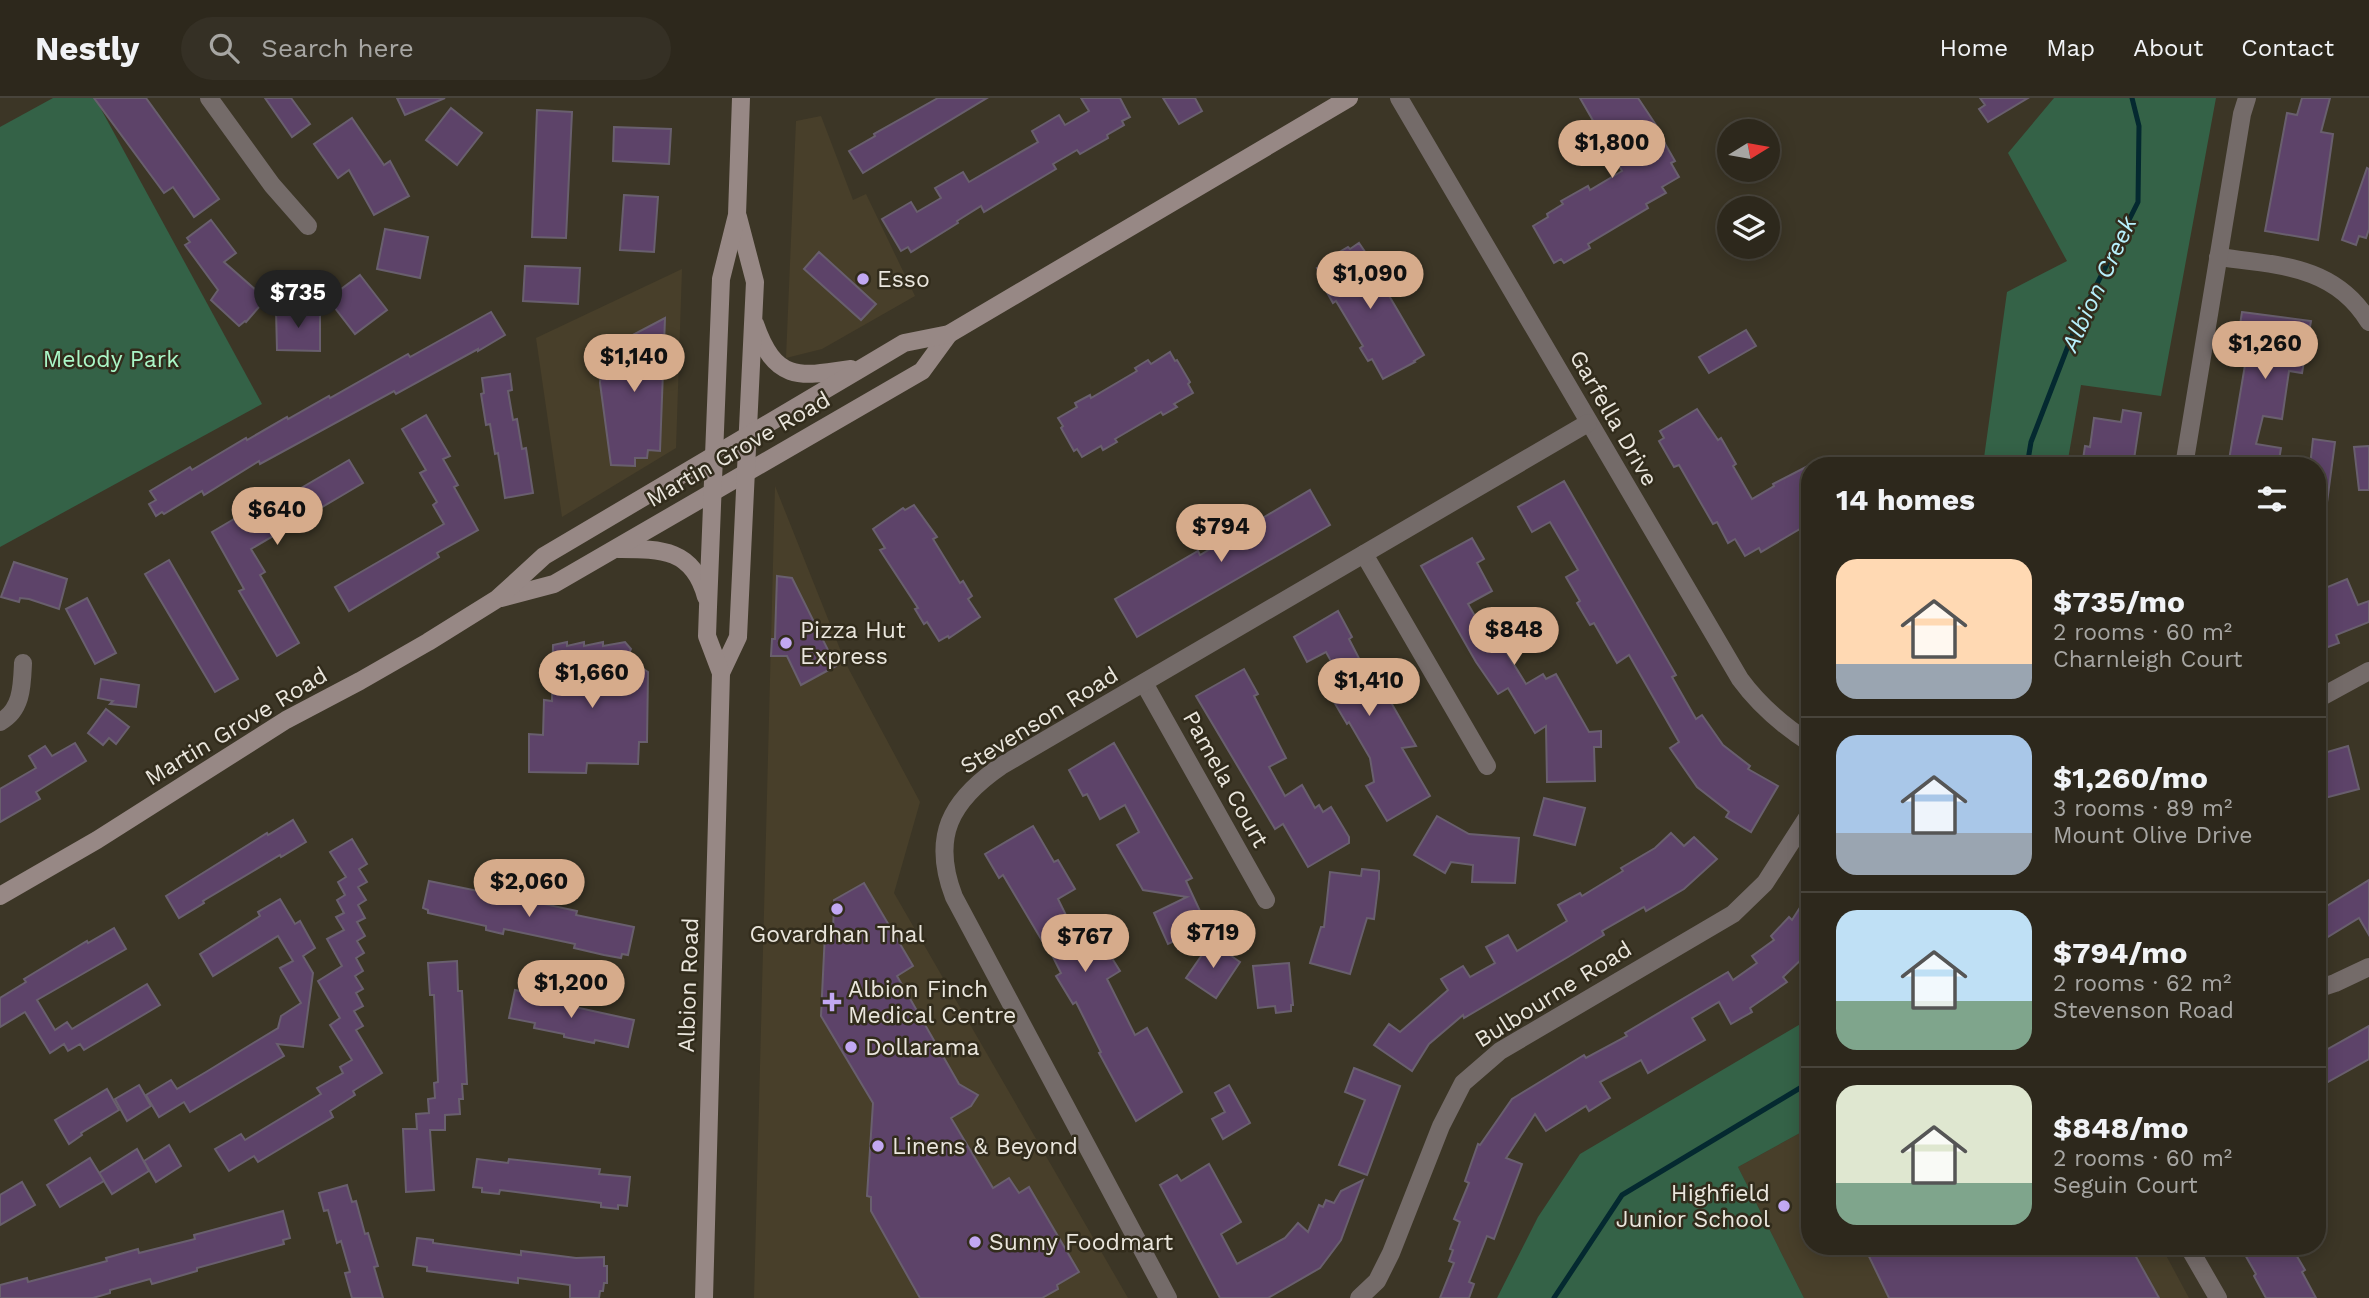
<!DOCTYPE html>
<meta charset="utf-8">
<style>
:root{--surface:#2d281c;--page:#353025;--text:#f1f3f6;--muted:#a7a6a3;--line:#48443b;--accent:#d6ab8b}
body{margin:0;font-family:"Work Sans",sans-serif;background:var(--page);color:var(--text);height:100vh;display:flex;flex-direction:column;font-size:26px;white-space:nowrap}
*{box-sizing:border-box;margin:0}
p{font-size:23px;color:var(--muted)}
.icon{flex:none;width:38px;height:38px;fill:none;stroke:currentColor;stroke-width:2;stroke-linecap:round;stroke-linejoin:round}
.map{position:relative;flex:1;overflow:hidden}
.drawer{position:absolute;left:1801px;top:359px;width:525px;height:798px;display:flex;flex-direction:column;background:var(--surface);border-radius:28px;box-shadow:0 4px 18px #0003,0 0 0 2px var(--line)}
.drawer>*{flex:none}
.needle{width:46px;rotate:79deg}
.tools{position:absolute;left:1717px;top:21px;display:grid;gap:14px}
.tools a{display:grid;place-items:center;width:63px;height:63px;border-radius:50%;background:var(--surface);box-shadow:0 4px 18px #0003,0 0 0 2px var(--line);font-size:35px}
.price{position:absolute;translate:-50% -60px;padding:0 16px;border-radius:24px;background:var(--accent);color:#111;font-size:23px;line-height:46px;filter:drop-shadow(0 2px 4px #0008)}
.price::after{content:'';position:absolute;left:50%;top:42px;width:21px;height:16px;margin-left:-10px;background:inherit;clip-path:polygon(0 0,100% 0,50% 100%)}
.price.on{background:#222;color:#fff}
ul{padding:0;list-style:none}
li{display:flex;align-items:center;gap:21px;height:175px;padding:0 35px}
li+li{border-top:2px solid var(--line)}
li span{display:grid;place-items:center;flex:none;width:196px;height:140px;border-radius:21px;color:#555}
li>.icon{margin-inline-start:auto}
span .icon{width:84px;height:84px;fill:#fffc;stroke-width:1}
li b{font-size:30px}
h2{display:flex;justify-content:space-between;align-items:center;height:84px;padding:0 35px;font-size:30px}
header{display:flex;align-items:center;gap:42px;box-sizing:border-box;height:98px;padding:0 35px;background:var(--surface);border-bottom:2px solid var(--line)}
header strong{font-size:33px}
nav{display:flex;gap:38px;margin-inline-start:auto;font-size:24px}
.search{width:490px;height:63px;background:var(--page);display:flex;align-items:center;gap:18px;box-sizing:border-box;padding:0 24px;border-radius:38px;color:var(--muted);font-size:26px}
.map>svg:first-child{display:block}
.built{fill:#483f2a}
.green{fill:#346247}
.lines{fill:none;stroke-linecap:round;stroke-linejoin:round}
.stream{stroke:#042930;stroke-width:5}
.building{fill:#5d4369;stroke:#695f6e;stroke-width:2}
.street{stroke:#746b69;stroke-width:18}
.secondary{stroke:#978885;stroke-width:18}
.poi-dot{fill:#c2a8f2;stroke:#322c1c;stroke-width:2.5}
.labels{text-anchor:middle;stroke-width:5;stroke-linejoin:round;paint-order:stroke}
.poi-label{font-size:23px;fill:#eae6dd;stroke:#322c1c;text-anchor:start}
.park-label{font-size:23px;fill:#abf7c7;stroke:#322c1c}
.street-label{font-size:23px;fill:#eae6dd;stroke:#322c1c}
.water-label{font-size:24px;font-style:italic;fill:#b7f0fc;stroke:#322c1c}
</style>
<header>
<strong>Nestly</strong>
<div class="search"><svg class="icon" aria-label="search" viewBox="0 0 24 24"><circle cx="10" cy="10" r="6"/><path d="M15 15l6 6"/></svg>Search here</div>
<nav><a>Home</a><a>Map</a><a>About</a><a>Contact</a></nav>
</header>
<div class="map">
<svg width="2369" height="1200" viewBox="0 0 2369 1200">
<rect width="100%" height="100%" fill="#3c3626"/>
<g class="built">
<path d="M821,18l32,84 13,-6 49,102 -93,53 -36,9 10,-237z"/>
<path d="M682,171l-6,179 -114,69 -26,-179z"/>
<path d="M775,388l71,178 74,138 -26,91 234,405h-374z"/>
<path d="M1809,1030l1,118h351l28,52h-385l-66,-131z"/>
</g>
<g class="green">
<path d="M53,0h42l167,306 -262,143v-420z"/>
<path d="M2054,0h162l-55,298 -80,-11 -14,80h-84l24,-173 60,-31 -59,-108z"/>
<path d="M1809,921v109l-71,39 66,131h-307l41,-81 42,-63z"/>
</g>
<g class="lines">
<g class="stream">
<path d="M2027,368l4,-24 44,-114 63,-126 1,-76 -7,-28"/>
<path d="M1554,1200l68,-103 188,-113"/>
</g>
</g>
<g class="building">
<path d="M94,0h52l73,101 -25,18 -21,-30 -9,6z"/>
<path d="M265,0h26l19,26 -18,13z"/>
<path d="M397,0h48l-40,17z"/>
<path d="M938,0h49l-124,75 -14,-22 26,-15 -1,-2z"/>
<path d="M1081,0h39l10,19 -8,4 2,4 -17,10 1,3 -28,16 -3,-4 -24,14 3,5 -72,43 -3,-6 -24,15 1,2 -47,29 -3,-5 -7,4 -19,-32 29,-17 6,10 24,-14 -6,-10 28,-16 6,10 69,-40 -6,-11 27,-16 6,10 24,-14z"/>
<path d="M1163,0h32l7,13 -23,13z"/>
<path d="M1580,0h58l24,36 -2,1 15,26 -4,2 8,14 -17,10 4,6 -20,11 2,4 -60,36 2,4 -26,15 -3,-4 -7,4 -21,-37 15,-9 -1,-3 16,-10 -2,-3 27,-15 2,4 32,-19z"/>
<path d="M1980,0h48l-40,24 -9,-13 6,-4z"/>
<path d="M2302,0h28l-9,34 12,2 -15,106 -53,-9 22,-118 10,2z"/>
<path d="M451,10l31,25 -25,32 -31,-25z"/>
<path d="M537,12l35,2 -6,126 -34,-1z"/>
<path d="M352,20l32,47 6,-4 19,35 -35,19 -25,-45 -11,8 -24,-34z"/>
<path d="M614,29l57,2 -2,35 -56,-3z"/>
<path d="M2367,70l2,1v60l-3,9 -7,-2 -3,9 -14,-5z"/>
<path d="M624,97l34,2 -4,55 -34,-2z"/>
<path d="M211,122l25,33 -12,9 42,37 -20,23 -1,-1 -6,5 -28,-26 7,-10 -33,-45 5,-3 -3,-4z"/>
<path d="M385,131l43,8 -8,41 -43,-9z"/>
<path d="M1359,145l22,32 -3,2 46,78 -10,6 1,1 -32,17 -11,-20 -4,2 -8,-13 3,-2 -27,-45 -3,2 -8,-14 4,-2 -12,-19 10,-6 -1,-2 22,-13 2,2z"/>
<path d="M819,154l57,52 -15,16 -57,-51z"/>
<path d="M525,168l55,2 -2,36 -55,-3z"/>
<path d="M360,177l27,35 -32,24 -27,-35z"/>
<path d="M276,212l44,1v40l-43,-1z"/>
<path d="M491,214l14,23 -27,16v-2l-82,45 -2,-3 -134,73 -1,-3 -55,34 -2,-4 -38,23 -2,-2 -6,4 -7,-12 7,-4 -6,-9 40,-24 2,3 54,-32 1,2 40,-23 1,2 41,-23 1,2 78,-44 2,3z"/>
<path d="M2242,214l69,9 -9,52 -13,-2 -7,48 -19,-3 -7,28 25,4 -3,18h-50l17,-101 -11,-2z"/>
<path d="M665,220l-5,133 -12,-1 -1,8h-12v8l-24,-1 -11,-82 2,-32z"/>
<path d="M1746,232l10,16 -47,27 -10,-16z"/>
<path d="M1170,254l5,9 2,-1 13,22 -2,2 5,9 -19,11 3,3 -14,8 -2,-3 -46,27 2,3 -14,8 -2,-4 -19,11 -5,-8 -3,2 -13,-23 2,-2 -5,-8 19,-11 -2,-4 15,-8 1,3 46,-27 -2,-3 13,-8 3,4z"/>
<path d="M510,276l2,16 -4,1 5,29 4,-1 5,30 4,-1 7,45 -28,5 -7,-45 -3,1 -5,-30 -4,1 -5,-31 3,-1 -2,-15z"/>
<path d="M1697,311l21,31 3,-2 15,26 -3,2 19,33 22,-13 -1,-2 37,-19v58l-49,29 -2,-4 -14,8 -10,-17 -7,4 -11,-21 -4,2 -34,-59 -5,2 -15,-26 5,-3 -4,-7z"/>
<path d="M2123,312l18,3 -8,53h-51l3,-20 5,1 4,-29 27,4z"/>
<path d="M426,317l24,41 -7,3 15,26 -4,2 24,43 -41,23 2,4 -90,54 -14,-24 109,-63 -11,-19 4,-3 -17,-29 6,-3 -24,-41z"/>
<path d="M2313,341l22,3 -9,68 -9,-1v-43h-7z"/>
<path d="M2369,348v44h-10l-5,-43z"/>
<path d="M349,362l14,23 -112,66 14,23 -5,3 39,68 -22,13 -38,-65 5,-2 -32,-57 22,-13 4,6z"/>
<path d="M1564,383l112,194 -4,2 24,42 6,-4 21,30 27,21 -2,3 30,17 -27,46 -25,-15 3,-5 -32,-25 -27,-39 9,-6 -50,-87 -12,8 -23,-40 -4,2 -13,-22 3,-2 -14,-24 12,-7 -28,-48 -18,10 -14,-25z"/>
<path d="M1310,392l20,35 -193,112 -22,-38 83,-48 2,4z"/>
<path d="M914,407l23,32 -4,2 27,44 3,-2 9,15 -4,3 12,18 -31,21 -1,-2 -9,5 -12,-19 -3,2 -9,-15 3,-1 -38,-58 5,-2 -12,-19 30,-21 2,2z"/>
<path d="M1472,440l12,21 -7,4 15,28 -24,13 15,26 24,-13 12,21 -16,9 23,37 17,-10 3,5 10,-5 33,58 12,-1v16h-7l1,34 -48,1 -1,-56 -11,7 -27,-45 -10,6 -22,-32 -55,-96z"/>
<path d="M169,462l69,119 -23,13 -70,-118z"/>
<path d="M14,464l53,17 -8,30 -30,-10 -9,-1 -1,4 -18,-5z"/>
<path d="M777,478l15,2 44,88 -35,19 -14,-29h-16l1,-17h3z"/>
<path d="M2347,481l11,26 11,-4v21l-33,13 3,8 -22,8v-52l10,-4 -2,-7z"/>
<path d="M87,500l29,55 -21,11 -29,-55z"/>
<path d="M1338,513l14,26 -3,2 17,33 4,-2 5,9 2,-1 39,68 -14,2 28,48 -43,25 -21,-35 8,-4 -4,-24 -21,-36 -2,2 -13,-22 15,-8 -23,-42 -19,10 -13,-25z"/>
<path d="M567,544v4l17,-4v4l19,-4v4l22,-4 6,7 -4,9 21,14 -1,70h-8l-1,22 -51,-1 -1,10 -57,-1v-38l14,1 1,-35 8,1 1,-56z"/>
<path d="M1244,571l14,25 -4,2 32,62 -17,9 16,29 17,-11 13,23 4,-3 4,7 8,-5 18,30v6l-41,24 -25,-43 -8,5 -79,-133z"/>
<path d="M101,581l38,6 -3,22 -26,-3 3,-3 -15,-3z"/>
<path d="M106,611l23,18 -13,17 -7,-6 -6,7 -15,-12z"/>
<path d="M75,645l11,18 -50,31 4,7 -40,23v-33l36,-21 -7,-12 16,-10 7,10z"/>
<path d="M1114,645l78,135 -6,3 21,45 -39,18 -14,-31 33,-16 -44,-7 -26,-45 22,-13 -14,-27 -25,14 -13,-25 -4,2 -14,-26z"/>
<path d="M2348,648l11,43 -42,11v-45z"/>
<path d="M1544,700l41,10 -10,37 -41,-10z"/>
<path d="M1437,718l32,18 50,4 -4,45 -43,-1 1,-17 -22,-3 -6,11 -31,-18z"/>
<path d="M293,722l13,22 -25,15 -1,-2 -77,46 1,2 -25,15 -13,-22 101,-63 1,2z"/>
<path d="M1033,728l21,36 4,-2 17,29 -17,10 29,59 18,-11 15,24 -13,8 28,56 12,-7 35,64 -46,29 -37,-68 2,-1 -25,-50 -3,2 -17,-28 5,-3 -15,-30 -2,1 -41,-69 -4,3 -14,-24z"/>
<path d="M1671,735l13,13 10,-9 23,22 -33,30 -38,22 -2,-4 -42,24 2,4 -36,22 -104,61 -1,-3 -34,29 -17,27 -38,-26 15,-21 11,8 48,-42 -7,-11 22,-13 7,11 25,-14 -9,-16 22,-12 9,16 50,-30 -9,-16 22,-12 2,3 41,-25 -2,-3 34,-20z"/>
<path d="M352,741l15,25 -8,5 8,13 -9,5 8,13 -8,5 7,13 -8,4 8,14 -8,5 7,12 -8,5 7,13 -8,5 8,13 -7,4 7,13 -9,5 9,15 -7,4 26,43 -29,18 2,4 -25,16 3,6 -75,45 -4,-6 -25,15 -14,-22 26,-15 4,6 76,-46 -4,-6 26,-15 -3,-6 12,-7 -22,-35 10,-7 -22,-37 24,-15 -15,-27 17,-9 -8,-13 8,-4 -7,-13 8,-5 -7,-13 8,-5 -16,-25z"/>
<path d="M1362,771l17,2v8l-5,40 -7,-1 -17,56 -40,-11 11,-36h3l6,-55 31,4z"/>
<path d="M2369,782v55l-10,-17 -33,20 -9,-16v-10z"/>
<path d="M429,783l59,12 -1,5 28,6 1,-6 61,13 -1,4 58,12 -6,28 -6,-1 -1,4 -17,-3 -30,-7 1,-4 -71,-15 -1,5 -17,-4v-4l-58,-13v-3l-5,-2z"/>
<path d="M864,785l49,83 -16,10 62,108 19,11 -7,11 -20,12 42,70 16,-10 10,15 10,-6 50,85 -22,13 1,4 -16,9h-122l-49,-87v-14l-4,-1 6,-93 -52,-87 4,-83 8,1 1,-34z"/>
<path d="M1810,794v59l-27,26 4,5 -37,26 2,4 -21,12 -12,-22 -27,16 13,22 -57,33 -7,-13 -41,22 10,16 -21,13 -3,-5 -40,25 -11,-17 -29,44 16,6 -28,75 -7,-3 -18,46 5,2 -5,14h-29l14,-35 -5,-2 4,-11 -3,-1 10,-27 -6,-3 15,-36 -4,-2 13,-37 2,1 32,-46 72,-44 2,3 41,-22 -2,-3 103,-61 5,8 24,-17 -5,-7 22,-16 -3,-4 18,-19 3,3z"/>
<path d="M280,801l15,25 5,-3 15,27 -12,8 10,17 -10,74 -26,-3 7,12 -94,56 -6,-10 -25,15 -13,-22 25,-15 6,9 29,-17 72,-44 3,-12 20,-13 -21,-35 13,-7 -15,-25 -65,40 -13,-22 60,-38 -2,-4z"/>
<path d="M114,830l12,21 -89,51 18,30 12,-8 5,7 75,-45 13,21 -76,45 -4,-6 -12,7 -4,-7 -14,9 -25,-41 -25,15v-29l26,-16 -2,-3 63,-38 1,2z"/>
<path d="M1211,844l29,20 -24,36 -30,-20z"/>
<path d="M457,863l1,30h4l5,93h-5l1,15h-4l1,15 -15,1v15h-15l4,60 -28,2 -3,-63h14l-1,-15 13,-1 -1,-14 7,-1 -1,-15 4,-1 -4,-87h-4l-2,-32z"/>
<path d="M1289,865l4,42h-2v6l-15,2 -1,-7 -17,2 -5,-42z"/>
<path d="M515,892l29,6 -1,4 91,20 -6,27 -33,-7 -1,3 -30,-6v-3l-30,-6 1,-5 -26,-5z"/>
<path d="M2369,928v33l-52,29v-33z"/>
<path d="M1354,970l46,18 -33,89 -28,-10 26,-65 -20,-8z"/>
<path d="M139,987l12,21 -24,15 -12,-22z"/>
<path d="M1229,987l21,38 -27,16 -11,-20 13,-7 -10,-19z"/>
<path d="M107,991l12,21 -38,23 1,2 -13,9 -14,-24z"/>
<path d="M169,1047l12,21 -25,16 -12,-21z"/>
<path d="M137,1051l12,22 -37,23 -13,-21z"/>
<path d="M90,1060l14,23 -44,26 -13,-22z"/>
<path d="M477,1061l31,4 1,-4 91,10 -1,5 31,3 -3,29 -9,-1v4l-17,-2v-4l-101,-13 -1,4 -17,-2v-4l-9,-1z"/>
<path d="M1209,1066l32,58 -20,12 16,30 48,-26 13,-15 10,9 11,-27 4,2 3,-7 8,3 7,-12 22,-11 -22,60 -21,28 -52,30h-48l-60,-113 17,-10 4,6z"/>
<path d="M22,1084l13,23 -35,20v-30z"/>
<path d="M347,1087l5,17 4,-1 9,33 3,-1 10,33 -4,1 9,31h-31l-7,-25 5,-1 -9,-31 -4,2 -9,-33 -4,1 -5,-18z"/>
<path d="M283,1113l7,27 -7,2 1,4 -87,24v3l-45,13 -2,-5 -40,11v3l-17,5h-93v-13l27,-7 1,4 79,-21 -1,-3 32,-9 1,4 56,-14 -1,-4z"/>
<path d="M417,1140l16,2v3l88,12v-4l55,7 28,-1v9h3v17h-3l-1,8h-3l-1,7h-29v-13l-52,-7v5l-91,-12v-4l-14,-2z"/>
<path d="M1864,1148h266l29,52h-270z"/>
<path d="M2240,1148h51l14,24 -3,2 14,26h-50l-12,-22 2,-2z"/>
</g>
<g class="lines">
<g class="street">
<path d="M209,0l63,87 36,41"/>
<path d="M1399,0l341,581c19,26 42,46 70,64"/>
<path d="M2218,159c59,8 117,8 151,65"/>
<path d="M2184,368l58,-352 5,-16"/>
<path d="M1364,456l123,212"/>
<path d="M1144,585l122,217"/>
<path d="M2317,599l6,-1 46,-25"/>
<path d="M0,624c22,-12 22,-36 23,-59"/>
<path d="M2317,891l18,-6 34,-16"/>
<path d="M2188,1148l30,52"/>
<path d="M1168,1200l-214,-401c-23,-60 -4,-96 47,-131l587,-343"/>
<path d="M1359,1200l18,-17 14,-28 50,-127 22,-43 37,-32 233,-137 32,-31 45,-70"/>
</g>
<g class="secondary">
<path d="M755,226c20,58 44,53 96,45"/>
<path d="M618,451c42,0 75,-1 88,48"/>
<path d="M501,500l53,-14 368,-213 27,-37"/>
<path d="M721,575l17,-36 17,-355 -17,-65"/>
<path d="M0,798l97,-56 189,-120 74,-39 68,-39 69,-43 47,-43 318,-188 42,-25 45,-9 400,-236"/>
<path d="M704,1200l17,-625 -14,-37 1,-29 13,-328 16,-64 4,-117"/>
</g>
</g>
<g class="poi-dot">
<circle cx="863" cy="181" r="7"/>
<circle cx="786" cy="545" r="7"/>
<circle cx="837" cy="811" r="7"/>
<path d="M828.5 893.5h7v7h7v7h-7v7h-7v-7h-7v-7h7z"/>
<circle cx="851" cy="949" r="7"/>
<circle cx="878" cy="1048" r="7"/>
<circle cx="1784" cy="1108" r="7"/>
<circle cx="975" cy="1144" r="7"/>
</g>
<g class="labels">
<g class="poi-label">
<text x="877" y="189">Esso</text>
<text x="800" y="540">Pizza Hut<tspan x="800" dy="26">Express</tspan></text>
<text x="837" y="844" text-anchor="middle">Govardhan Thal</text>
<text x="848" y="899">Albion Finch<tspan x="848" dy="26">Medical Centre</tspan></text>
<text x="865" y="957">Dollarama</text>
<text x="892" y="1056">Linens &amp; Beyond</text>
<text x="1770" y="1103" text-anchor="end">Highfield<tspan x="1770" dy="26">Junior School</tspan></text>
<text x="989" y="1152">Sunny Foodmart</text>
</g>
<g class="park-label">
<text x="111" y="269">Melody Park</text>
</g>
<g class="street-label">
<text transform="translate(1614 320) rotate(60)" y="8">Garfella Drive</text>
<text transform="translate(738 351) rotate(-30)" y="8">Martin Grove Road</text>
<text transform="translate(1039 622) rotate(-32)" y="8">Stevenson Road</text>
<text transform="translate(236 628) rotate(-31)" y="8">Martin Grove Road</text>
<text transform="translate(1226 681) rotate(61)" y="8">Pamela Court</text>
<text transform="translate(688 887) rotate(-88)" y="8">Albion Road</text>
<text transform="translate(1553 896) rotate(-32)" y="8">Bulbourne Road</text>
</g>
<g class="water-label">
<text transform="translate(2099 186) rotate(-65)" y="8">Albion Creek</text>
</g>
</g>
</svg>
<div class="tools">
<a><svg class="needle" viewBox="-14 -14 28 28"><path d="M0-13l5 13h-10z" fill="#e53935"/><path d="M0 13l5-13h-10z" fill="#a7a6a3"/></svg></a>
<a><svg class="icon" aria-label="layers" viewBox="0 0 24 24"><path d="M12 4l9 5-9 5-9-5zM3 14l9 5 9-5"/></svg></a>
</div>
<b class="price" style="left:1612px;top:82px">$1,800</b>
<b class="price" style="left:1370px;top:213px">$1,090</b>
<b class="price on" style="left:298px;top:232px">$735</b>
<b class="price" style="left:2265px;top:283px">$1,260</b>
<b class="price" style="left:634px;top:296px">$1,140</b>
<b class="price" style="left:277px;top:449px">$640</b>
<b class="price" style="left:1221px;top:466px">$794</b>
<b class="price" style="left:1514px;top:569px">$848</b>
<b class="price" style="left:592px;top:612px">$1,660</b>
<b class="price" style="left:1369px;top:620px">$1,410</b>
<b class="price" style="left:529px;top:821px">$2,060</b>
<b class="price" style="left:1213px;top:872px">$719</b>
<b class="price" style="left:1085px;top:876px">$767</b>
<b class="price" style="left:571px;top:922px">$1,200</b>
<section class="drawer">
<h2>14 homes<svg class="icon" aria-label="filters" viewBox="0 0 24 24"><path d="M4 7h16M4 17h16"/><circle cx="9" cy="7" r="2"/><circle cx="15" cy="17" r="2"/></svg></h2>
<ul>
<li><span style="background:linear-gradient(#ffd9b3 75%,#9aa5b1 0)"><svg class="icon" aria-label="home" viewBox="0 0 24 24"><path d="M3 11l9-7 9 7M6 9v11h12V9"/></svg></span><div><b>$735/mo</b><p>2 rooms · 60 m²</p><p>Charnleigh Court</p></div></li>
<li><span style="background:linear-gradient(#a9c7e8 70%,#9aa5b1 0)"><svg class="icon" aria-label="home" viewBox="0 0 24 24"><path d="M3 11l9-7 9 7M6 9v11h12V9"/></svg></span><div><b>$1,260/mo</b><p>3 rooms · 89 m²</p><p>Mount Olive Drive</p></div></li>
<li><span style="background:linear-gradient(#bfe0f5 65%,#7fa58c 0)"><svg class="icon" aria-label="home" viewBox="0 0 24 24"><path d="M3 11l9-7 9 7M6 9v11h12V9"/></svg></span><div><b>$794/mo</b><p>2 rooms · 62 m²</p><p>Stevenson Road</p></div></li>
<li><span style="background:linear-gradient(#dfe7d0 70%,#7fa58c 0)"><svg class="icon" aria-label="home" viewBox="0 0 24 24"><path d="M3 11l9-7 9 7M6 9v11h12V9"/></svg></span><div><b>$848/mo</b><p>2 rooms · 60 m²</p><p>Seguin Court</p></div></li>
</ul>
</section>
</div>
